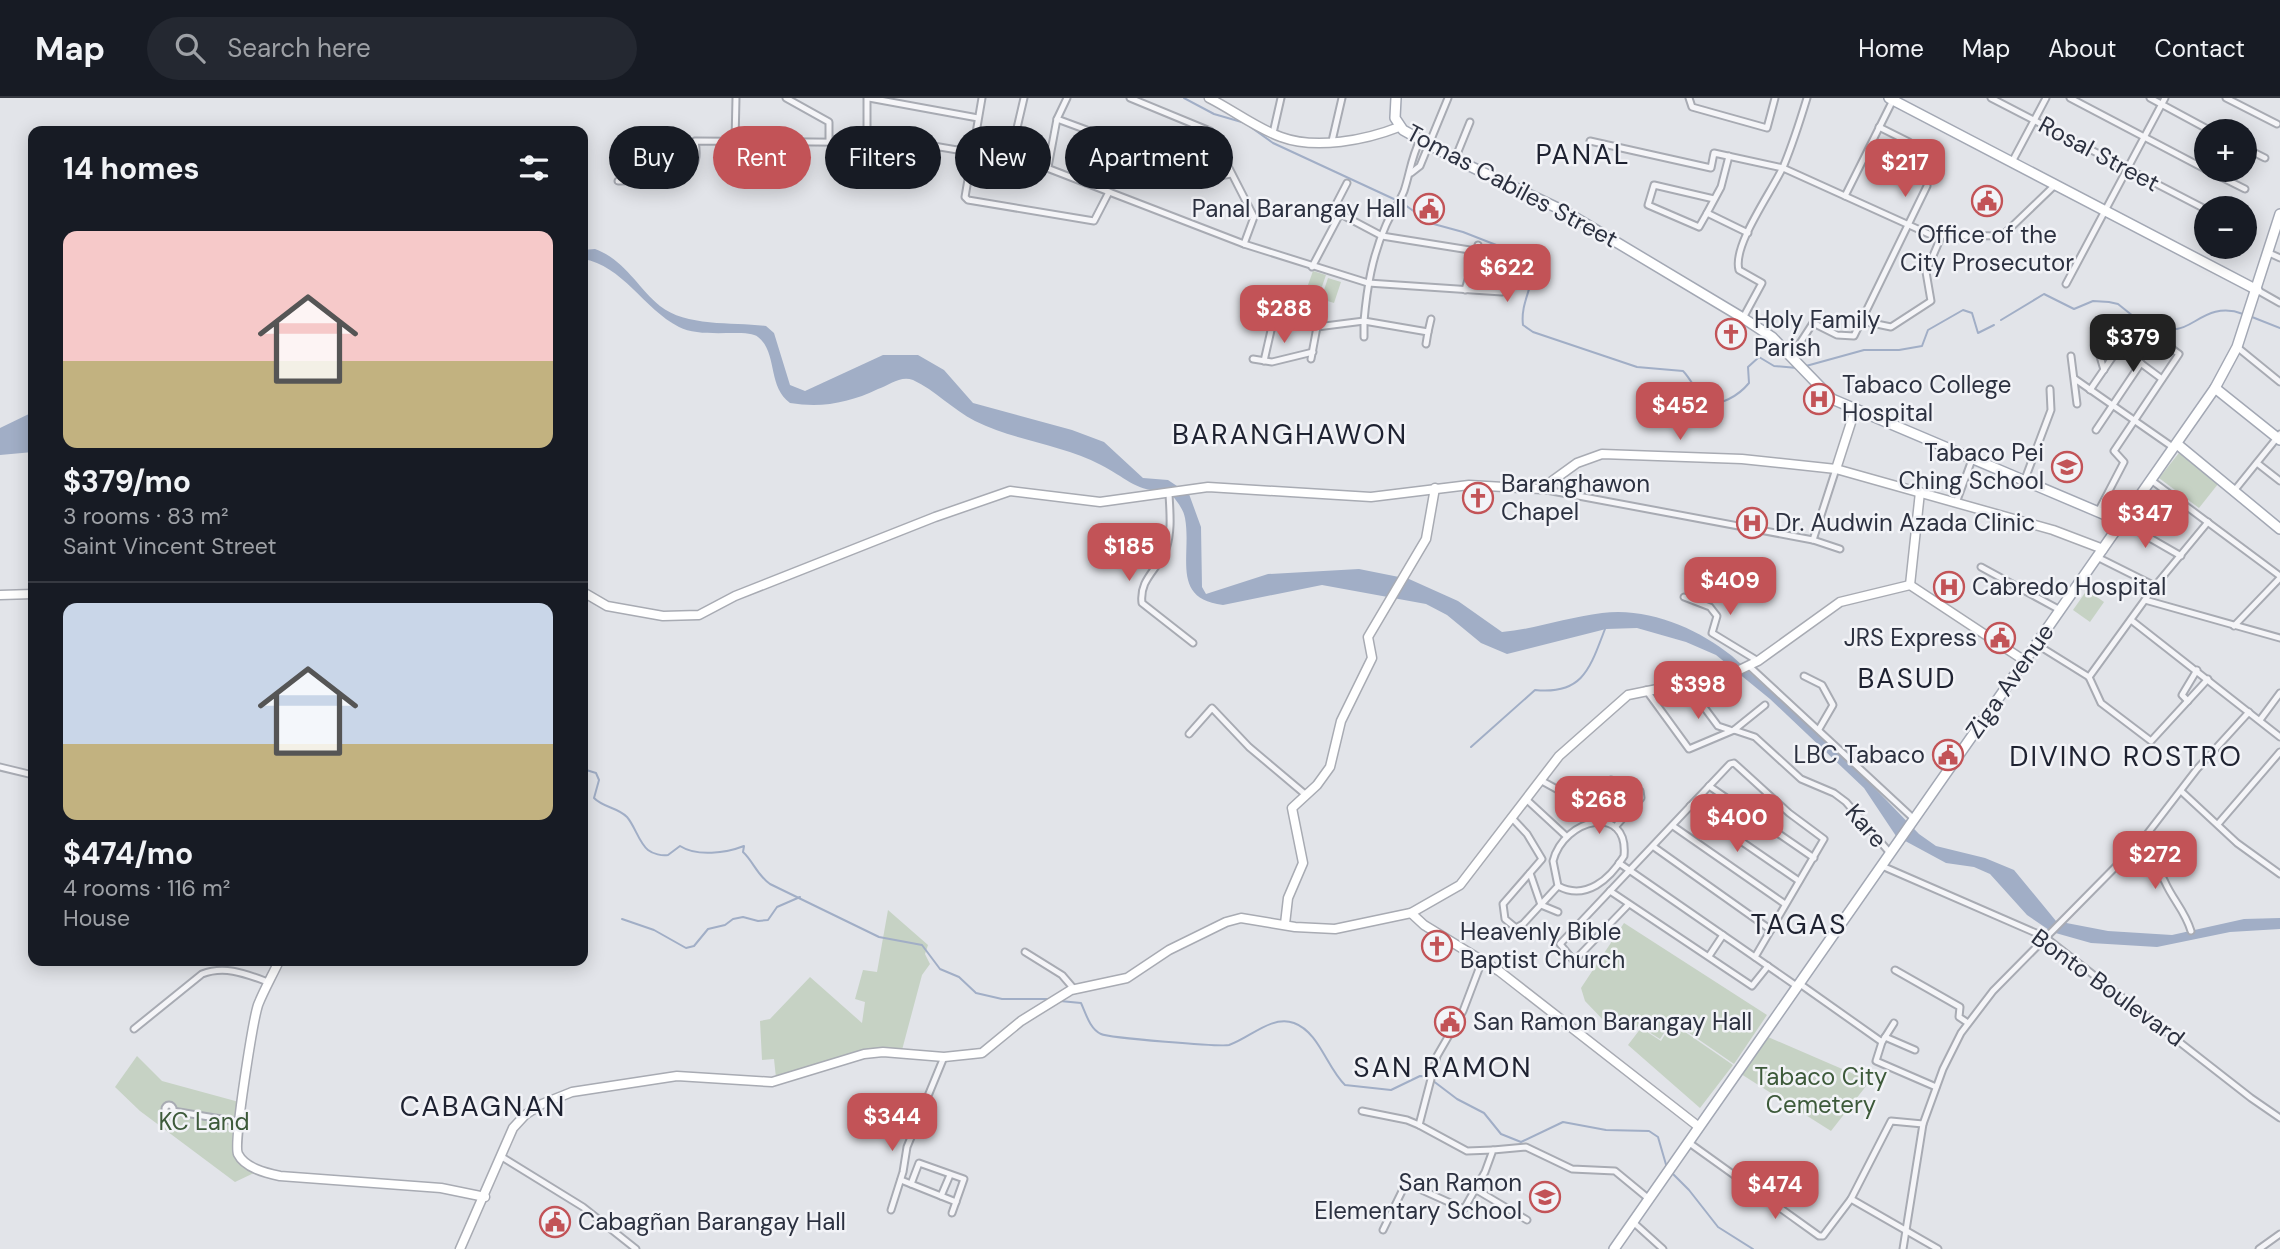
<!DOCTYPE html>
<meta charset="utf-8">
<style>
:root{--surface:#171b24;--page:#242831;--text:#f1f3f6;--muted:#9ea1a6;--line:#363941;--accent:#c25357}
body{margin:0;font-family:"DM Sans",sans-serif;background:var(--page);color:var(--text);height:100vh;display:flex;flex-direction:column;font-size:26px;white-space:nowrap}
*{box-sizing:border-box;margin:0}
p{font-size:23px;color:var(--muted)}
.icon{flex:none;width:38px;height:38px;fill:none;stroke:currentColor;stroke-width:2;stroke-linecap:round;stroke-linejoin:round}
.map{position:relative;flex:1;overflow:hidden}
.details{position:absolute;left:28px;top:28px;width:560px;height:840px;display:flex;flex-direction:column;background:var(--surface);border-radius:14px;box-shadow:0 4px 18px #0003}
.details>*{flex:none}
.guide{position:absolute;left:609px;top:28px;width:665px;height:63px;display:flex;gap:14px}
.fabs{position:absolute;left:2194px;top:21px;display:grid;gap:14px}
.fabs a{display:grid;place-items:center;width:63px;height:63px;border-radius:50%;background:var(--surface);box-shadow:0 4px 18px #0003;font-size:35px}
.price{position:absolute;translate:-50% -60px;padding:0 16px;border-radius:14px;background:var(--accent);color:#fff;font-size:23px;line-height:46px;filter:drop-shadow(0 2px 4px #0008)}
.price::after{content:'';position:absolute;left:50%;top:42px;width:21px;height:16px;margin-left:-10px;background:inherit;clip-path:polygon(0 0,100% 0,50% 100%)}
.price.on{background:#222;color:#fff}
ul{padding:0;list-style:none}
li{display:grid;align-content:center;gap:14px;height:371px;padding:0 35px}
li+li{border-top:2px solid var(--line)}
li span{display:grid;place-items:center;height:217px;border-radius:14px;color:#555}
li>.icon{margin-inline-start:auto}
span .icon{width:126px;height:126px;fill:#fffc;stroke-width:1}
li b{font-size:30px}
h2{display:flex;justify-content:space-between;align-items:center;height:84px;padding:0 35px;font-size:30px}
.tag{padding:0 24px;border-radius:32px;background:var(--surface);box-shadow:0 4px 18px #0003;font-size:24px;line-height:63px}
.tag.on{background:var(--accent);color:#fff}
header{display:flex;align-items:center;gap:42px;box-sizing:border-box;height:98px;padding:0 35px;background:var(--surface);border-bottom:2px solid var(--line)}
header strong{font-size:33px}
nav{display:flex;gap:38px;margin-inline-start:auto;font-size:24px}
.search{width:490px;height:63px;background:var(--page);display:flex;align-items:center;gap:18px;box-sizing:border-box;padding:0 24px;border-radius:38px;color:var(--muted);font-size:26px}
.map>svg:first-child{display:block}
.green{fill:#c6d2c4}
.water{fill:#a1aec6}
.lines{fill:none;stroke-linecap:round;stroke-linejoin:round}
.stream{stroke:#a1aec6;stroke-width:2}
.street-casing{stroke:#a8abb3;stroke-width:9}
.secondary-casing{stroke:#a8abb3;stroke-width:11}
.primary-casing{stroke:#a3a8b4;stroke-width:12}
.street{stroke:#f5f5f8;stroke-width:5}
.secondary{stroke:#fff;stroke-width:8}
.primary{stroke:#fff;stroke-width:9}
.labels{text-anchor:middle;stroke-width:5;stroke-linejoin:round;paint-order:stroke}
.street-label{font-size:24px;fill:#2c3140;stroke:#f2f3f7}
.poi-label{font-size:24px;fill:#2c3140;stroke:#f2f3f7;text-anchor:start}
.park-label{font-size:24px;fill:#3d5a3a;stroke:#f2f3f7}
.quarter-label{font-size:28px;letter-spacing:2px;fill:#1e2231;stroke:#f2f3f7}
</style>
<header>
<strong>Map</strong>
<div class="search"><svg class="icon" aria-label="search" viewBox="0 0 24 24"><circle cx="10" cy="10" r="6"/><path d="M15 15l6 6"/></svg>Search here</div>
<nav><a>Home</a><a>Map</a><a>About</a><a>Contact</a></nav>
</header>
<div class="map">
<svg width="2280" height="1151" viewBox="0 0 2280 1151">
<rect width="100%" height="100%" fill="#e2e4e9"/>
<g class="green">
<path d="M1313,173l13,4 -9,26 -13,-5z"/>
<path d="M1328,180l13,4 -7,21 -13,-4z"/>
<path d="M2179,355l39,31 -19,24 -40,-30z"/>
<path d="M2087,492l17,12 -14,20 -17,-12z"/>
<path d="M888,812l40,35 -3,9 5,10 -8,11 -20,75h-39l-87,28 -2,-19 -12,1 -2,-39 10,-2 40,-42 52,46 3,-21 -10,-3 8,-29 14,2z"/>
<path d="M1624,825l143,92 -33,49 -62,-43 -12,18 -19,-12 -33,-2 -23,-24 -4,-13z"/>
<path d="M1672,925l61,42 -33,43 -72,-63 13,-17 20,13z"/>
<path d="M1768,939l102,44 -39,50 -90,-57z"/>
<path d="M137,958l25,25 77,21c-6,37 -17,46 17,70l-21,10 -95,-71 -25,-24z"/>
</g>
<g class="water">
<path d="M595,151c30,11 42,38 65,57 26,21 74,16 106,20l8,7 16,52 15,6 78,-36h35l26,15 29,33 99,27 32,12 39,36 25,2 21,14 12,33 1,60 4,7 62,-20 91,-5 50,10 49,22 44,31c34,-3 66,-15 100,-19 46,-6 95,15 130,43l132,121 55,57 17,12 49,12 29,12 42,51 52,10 64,4 72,-16 36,-1v11l-50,3 -73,15 -66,-4 -39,-11 -25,-17 -37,-41 -16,-7 -28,-4 -50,-27 -32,-48 -94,-89 -54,-44 -30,-13 -49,-14 -31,1 -99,25 -26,-11 -34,-28 -21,-11 -104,-19 -99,20c-53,-6 -31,-50 -38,-87 -2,-11 -11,-20 -17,-28 -30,4 -41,-12 -67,-25 -40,-21 -86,-24 -126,-44 -22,-11 -40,-31 -62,-41 -12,-5 -24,5 -35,9 -29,14 -56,19 -88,14 -23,-17 -12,-50 -32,-66 -10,-9 -57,2 -79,-10 -35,-18 -57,-62 -96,-68v-9z"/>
<path d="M33,314v40l-33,3v-27z"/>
</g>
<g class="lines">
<g class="stream">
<path d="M1184,0l30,16 31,9 28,20 123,57"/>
<path d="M1401,104l29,21 33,9 64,25 6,6c2,22 -13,39 -10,62l10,7 104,35 46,4c8,8 13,21 21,28 14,11 36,-5 45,-16l-1,-16 11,-10 15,9 23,2"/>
<path d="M2252,219l28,11"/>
<path d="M2001,222l43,-26 30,15 19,-8 16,1 9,2 20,16 20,-1c27,31 41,-22 85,-5"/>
<path d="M1806,268l58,-16h35l23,-4 6,-16 35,-20 9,3 6,20 16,-8"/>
<path d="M1471,649l64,-57c48,5 55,-22 70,-61"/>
<path d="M583,671l13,4 3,7 -5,18c10,10 23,9 33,19 8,9 12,26 21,33 5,4 14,6 20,5l12,-9c17,11 46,7 64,0l-1,6c10,9 14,23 27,32l109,53 43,8 18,24 19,8 17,16 26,6h49"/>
<path d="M622,821l32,11 32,18 8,-2 14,-17 17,-4 8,-6 10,-2 15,4 10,-1 9,-13 23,-10"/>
<path d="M1060,903l21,2c5,11 9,26 20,31 8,4 121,13 128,11 21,-7 42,-30 65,-22 25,9 33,45 51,62l46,5 29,-14 8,1 29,22 27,14 17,21 20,8 42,-20 43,8 43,1 9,6 9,31"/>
<path d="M1671,1074l18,18 29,37 35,22"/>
</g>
<g class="street-casing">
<g id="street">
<path d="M786,0l43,24v20"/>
<path d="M867,0v44"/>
<path d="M869,0l109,20"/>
<path d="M982,0l-17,99 3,3 126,21 15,-29"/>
<path d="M1130,0l80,33 44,86 -10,27"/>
<path d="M1689,0l3,9 75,21 8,-30"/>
<path d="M1991,0l216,112"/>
<path d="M2070,0l137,72"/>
<path d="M2150,0l61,33"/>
<path d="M2226,0l51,26"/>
<path d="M1057,21l157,58 17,-3"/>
<path d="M1879,29l30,15"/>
<path d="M1273,35l8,-35"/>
<path d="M1420,42c-9,18 -10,33 -16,51 -5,12 -13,23 -18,34 -14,31 -19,63 -22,96l64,11 -2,12"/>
<path d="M1332,43l10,-43"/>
<path d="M1590,43l121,27 3,-15 69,15 148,67 71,1 53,-51"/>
<path d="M735,44l1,-44"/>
<path d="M2245,50l20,10"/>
<path d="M1729,58l-8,31 -14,26 41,20"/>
<path d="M1010,60l14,-60"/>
<path d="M1455,61l15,-37"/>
<path d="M2012,64l34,-64"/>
<path d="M1048,69l9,-48 10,-21"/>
<path d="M2207,72l38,19"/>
<path d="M1411,75l9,-7 28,-68"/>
<path d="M618,83c19,-1 65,0 76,-18 4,-5 2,-16 1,-22l221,2 118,20 210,81 124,39 134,9 12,-35"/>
<path d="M1347,85l-14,27 49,26 94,15"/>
<path d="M1845,98l48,-96"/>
<path d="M1707,115l-8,14 -51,-22 6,-20 60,14"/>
<path d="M2269,155l11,5"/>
<path d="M1312,169l28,-53"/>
<path d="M2066,186l99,-186"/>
<path d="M1465,192l13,-45"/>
<path d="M2257,192l23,13"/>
<path d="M1743,220l19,-35 -23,-13c-7,-25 34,-80 45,-105 9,-22 16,-44 23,-67"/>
<path d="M1862,223l29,6 40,-26 -5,-29 15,-35"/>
<path d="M1428,234l3,-13"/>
<path d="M2095,241l9,31"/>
<path d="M2119,249l43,32"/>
<path d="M2237,249l43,35"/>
<path d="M2071,258l6,48"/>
<path d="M1791,259l22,-34 24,12 17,1 73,-150"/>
<path d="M1253,261l19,3 41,-10"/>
<path d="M1311,261l6,-32 47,-6v16"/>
<path d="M1264,263l8,-35 9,-8 36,9"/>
<path d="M2075,281l99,69"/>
<path d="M2090,292l39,-57 28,5 22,16 -65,97 10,11 -25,48"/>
<path d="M2096,332l45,-67"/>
<path d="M2257,365l23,18"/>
<path d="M2025,381l26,-69 -1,-21"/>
<path d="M2151,382l129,96"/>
<path d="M1541,391l272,51 27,9"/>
<path d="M2234,393l46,-57"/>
<path d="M1169,396c1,19 3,37 -3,55 -8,21 -27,30 -24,54l51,40"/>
<path d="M1956,405l17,-46"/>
<path d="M2122,424l59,34"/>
<path d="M1813,442l23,-71"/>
<path d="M2097,459l58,29"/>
<path d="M1981,469l79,43"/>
<path d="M1684,499l26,10 7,9 -5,17 46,28"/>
<path d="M2145,502l135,38"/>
<path d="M2131,522l149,117"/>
<path d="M2234,528l46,-48"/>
<path d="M2036,546l53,33"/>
<path d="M1749,568l165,153"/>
<path d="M1804,578l18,9 11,20 -14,24"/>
<path d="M2089,579l66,-91 53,-64"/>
<path d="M2089,579l12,26 50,38 57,-62"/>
<path d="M1686,585l32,43 12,4"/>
<path d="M1646,592l43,59 45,-19 21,7 46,42 33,14 12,9 44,51"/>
<path d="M2188,603l-6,-6 15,-25"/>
<path d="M2260,622l20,-27"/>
<path d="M1734,632l31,-25"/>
<path d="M1189,636l23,-26 37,39 57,48"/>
<path d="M0,669l33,8"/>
<path d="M1542,683l38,21 31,-22 29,11 1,7 -26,29"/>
<path d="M1709,688l105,72"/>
<path d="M2181,693l56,52 43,31"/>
<path d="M1591,698l20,3 20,9"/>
<path d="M1527,702l39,36"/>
<path d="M1690,708l109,75"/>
<path d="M1512,720l15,16 15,25 -39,45 2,15 11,9 7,-4 35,-38 -5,-25c11,-43 76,-58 71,-5 -14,23 -38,45 -66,30"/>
<path d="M2218,726l62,-72"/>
<path d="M1673,728l112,78"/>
<path d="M2144,740c12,14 12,28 21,44 8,18 20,29 26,49"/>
<path d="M1654,749l117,83"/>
<path d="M1619,765l179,124"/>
<path d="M1882,768l163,71 206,161 29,20"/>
<path d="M1530,775l11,32 17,7"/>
<path d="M1610,793l142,95 16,-20"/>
<path d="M1628,807l-54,56 -14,-17 170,-180 4,-1 55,50 35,26 -69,118"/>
<path d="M1025,854l37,23 12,14"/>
<path d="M1709,858l14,-21"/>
<path d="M1482,863l-19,50 -26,45 -18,69 48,26 26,-1"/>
<path d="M1895,872l65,37 -1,10 9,6"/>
<path d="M1800,886l82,58"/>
<path d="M1894,925l-12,19 -6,19 60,26"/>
<path d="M134,931l68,-55c23,-9 44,0 66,8"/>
<path d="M1885,939l30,13"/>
<circle cx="169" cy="1011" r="4"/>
<path d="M173,1013l66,11"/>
<path d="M1362,1013l45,9 12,5"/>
<path d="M1923,1026l-32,-3 -40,78 87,50"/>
<path d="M1688,1044l131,94h4l28,-37"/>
<path d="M502,1059l81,50 53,42"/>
<path d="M901,1082l55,22"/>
<path d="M911,1086l8,-21 45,16 -12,34"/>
<path d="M1475,1091l52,31"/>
<path d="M941,1098l9,-21"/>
<path d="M891,1112l12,-38 4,-25 37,-90"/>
<path d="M1633,1124l30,27"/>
<path d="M1383,1132l23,-47 58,26 21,-37 8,-22 33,-3 46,22 43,2 34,28"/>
<path d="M1903,1151l20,-125 20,-55 18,-36 32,-42 151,-153 53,-69 52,-57"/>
<path d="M2259,1151l21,-15"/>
</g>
</g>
<g class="secondary-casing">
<g id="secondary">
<path d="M1209,0c24,12 47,30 72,39 35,13 85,3 118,-10"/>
<path d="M1836,371l19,-59"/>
<path d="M1910,487l10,-93"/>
<path d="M583,494l24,14 56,10 36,-1 36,-19 200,-79 75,-26 90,11 108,-15 163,10 98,-12 72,4 36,-26 25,-9 140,5 94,10 217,61 50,19"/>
<path d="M0,497l33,-1"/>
<path d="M1411,815l13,12 75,46 200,156"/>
<path d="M1285,826l3,-26 15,-35 -11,-55 25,-23 13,-18 11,-46 31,-63 -4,-21 58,-98 9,-51"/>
<path d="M279,863c-7,15 -15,29 -21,44 -5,16 -25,139 -20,149 7,14 28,19 42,22l161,12 44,9"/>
<path d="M460,1151l53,-121 12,-13 17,-11 30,-12 105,-16 95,6 92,-28 19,-2 61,5 38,-4 39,-32 50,-31 56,-12 42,-28 57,-28 15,-4 54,9 40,2 76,-16 49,-28 99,-129 69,-61 103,-21 27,-13 82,-59 70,-17 115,76"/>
</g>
</g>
<g class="primary-casing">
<g id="primary">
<path d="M1396,0l-1,20 8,12 52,29 111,53 177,106 29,19 60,62 290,123"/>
<path d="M1889,0l368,192"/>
<path d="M2215,290l65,52"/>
<path d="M2177,346l103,85"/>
<path d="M1614,1151l601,-861 22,-41 43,-133"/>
</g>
</g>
<use href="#street" class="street"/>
<use href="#secondary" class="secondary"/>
<use href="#primary" class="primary"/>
</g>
<defs>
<g id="civic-ring" transform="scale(1.575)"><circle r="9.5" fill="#f2f3f7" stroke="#c25357" stroke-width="1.5"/><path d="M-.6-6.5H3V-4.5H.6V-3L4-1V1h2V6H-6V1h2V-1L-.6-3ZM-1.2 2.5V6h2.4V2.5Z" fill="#c25357"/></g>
<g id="church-ring" transform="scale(1.575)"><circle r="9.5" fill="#f2f3f7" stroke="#c25357" stroke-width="1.5"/><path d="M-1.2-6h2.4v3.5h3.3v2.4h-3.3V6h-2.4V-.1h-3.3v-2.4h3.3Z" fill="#c25357"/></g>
<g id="hospital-ring" transform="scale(1.575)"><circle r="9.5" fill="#f2f3f7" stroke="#c25357" stroke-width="1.5"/><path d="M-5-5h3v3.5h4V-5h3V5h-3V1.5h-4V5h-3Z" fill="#c25357"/></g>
<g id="school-ring" transform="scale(1.575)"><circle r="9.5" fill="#f2f3f7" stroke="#c25357" stroke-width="1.5"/><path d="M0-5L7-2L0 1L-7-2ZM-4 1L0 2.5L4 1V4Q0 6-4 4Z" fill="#c25357"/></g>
</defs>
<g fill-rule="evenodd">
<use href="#civic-ring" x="1987" y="103"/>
<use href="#civic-ring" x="1429" y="111"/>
<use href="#church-ring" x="1731" y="236"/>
<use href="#hospital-ring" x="1819" y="301"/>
<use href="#school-ring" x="2067" y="369"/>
<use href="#church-ring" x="1478" y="400"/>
<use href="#hospital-ring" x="1752" y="425"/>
<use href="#hospital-ring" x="1949" y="489"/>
<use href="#civic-ring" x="2000" y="540"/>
<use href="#civic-ring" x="1948" y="657"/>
<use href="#church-ring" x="1437" y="848"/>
<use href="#civic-ring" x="1450" y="924"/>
<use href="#school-ring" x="1545" y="1099"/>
<use href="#civic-ring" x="555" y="1124"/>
</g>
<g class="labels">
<g class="street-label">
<text transform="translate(2099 56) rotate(28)" y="8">Rosal Street</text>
<text transform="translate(1512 88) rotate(28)" y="8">Tomas Cabiles Street</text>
<text transform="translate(2010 583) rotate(-55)" y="8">Ziga Avenue</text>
<text transform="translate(1866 728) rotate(49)" y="8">Kare</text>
<text transform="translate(2108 890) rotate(36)" y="8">Bonto Boulevard</text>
</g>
<g class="poi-label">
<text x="1406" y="119" text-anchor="end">Panal Barangay Hall</text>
<text x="1987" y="145" text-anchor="middle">Office of the<tspan x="1987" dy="28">City Prosecutor</tspan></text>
<text x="1754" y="230">Holy Family<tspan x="1754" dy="28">Parish</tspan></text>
<text x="1842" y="295">Tabaco College<tspan x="1842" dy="28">Hospital</tspan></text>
<text x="2044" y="363" text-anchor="end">Tabaco Pei<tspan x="2044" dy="28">Ching School</tspan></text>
<text x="1501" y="394">Baranghawon<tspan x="1501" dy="28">Chapel</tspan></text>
<text x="1775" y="433">Dr. Audwin Azada Clinic</text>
<text x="1972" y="497">Cabredo Hospital</text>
<text x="1977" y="548" text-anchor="end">JRS Express</text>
<text x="1925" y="665" text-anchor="end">LBC Tabaco</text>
<text x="1460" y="842">Heavenly Bible<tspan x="1460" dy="28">Baptist Church</tspan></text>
<text x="1473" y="932">San Ramon Barangay Hall</text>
<text x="1522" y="1093" text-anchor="end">San Ramon<tspan x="1522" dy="28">Elementary School</tspan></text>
<text x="578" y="1132">Cabagñan Barangay Hall</text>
</g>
<g class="park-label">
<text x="1821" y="987">Tabaco City<tspan x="1821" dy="28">Cemetery</tspan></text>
<text x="204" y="1032">KC Land</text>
</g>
<g class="quarter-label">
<text x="1583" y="66">PANAL</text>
<text x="1290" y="346">BARANGHAWON</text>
<text x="1907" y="590">BASUD</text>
<text x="2126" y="668">DIVINO ROSTRO</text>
<text x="1799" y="836">TAGAS</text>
<text x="1443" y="979">SAN RAMON</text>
<text x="483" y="1018">CABAGNAN</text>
</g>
</g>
</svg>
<div class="fabs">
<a>+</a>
<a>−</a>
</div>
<b class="price" style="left:1905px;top:101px">$217</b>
<b class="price" style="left:1507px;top:206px">$622</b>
<b class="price" style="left:1284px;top:247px">$288</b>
<b class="price on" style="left:2133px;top:276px">$379</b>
<b class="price" style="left:1680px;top:344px">$452</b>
<b class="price" style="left:2145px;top:452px">$347</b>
<b class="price" style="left:1129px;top:485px">$185</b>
<b class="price" style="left:1730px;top:519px">$409</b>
<b class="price" style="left:1698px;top:623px">$398</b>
<b class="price" style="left:1599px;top:738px">$268</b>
<b class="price" style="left:1737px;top:756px">$400</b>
<b class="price" style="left:2155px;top:793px">$272</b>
<b class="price" style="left:892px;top:1055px">$344</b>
<b class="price" style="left:1775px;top:1123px">$474</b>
<div class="guide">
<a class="tag">Buy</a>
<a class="tag on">Rent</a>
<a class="tag">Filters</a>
<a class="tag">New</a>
<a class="tag">Apartment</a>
</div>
<section class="details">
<h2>14 homes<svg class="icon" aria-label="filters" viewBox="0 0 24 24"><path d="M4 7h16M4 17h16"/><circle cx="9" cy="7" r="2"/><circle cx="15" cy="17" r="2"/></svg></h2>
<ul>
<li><span style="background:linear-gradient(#f6c9c9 60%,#c2b280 0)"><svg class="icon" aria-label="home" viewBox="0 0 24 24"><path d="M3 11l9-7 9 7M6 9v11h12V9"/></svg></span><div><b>$379/mo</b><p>3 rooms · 83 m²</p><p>Saint Vincent Street</p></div></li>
<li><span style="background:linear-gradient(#c9d6e8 65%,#c2b280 0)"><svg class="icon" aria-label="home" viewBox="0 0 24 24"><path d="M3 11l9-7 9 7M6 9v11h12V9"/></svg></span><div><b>$474/mo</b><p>4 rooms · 116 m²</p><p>House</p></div></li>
</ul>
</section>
</div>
